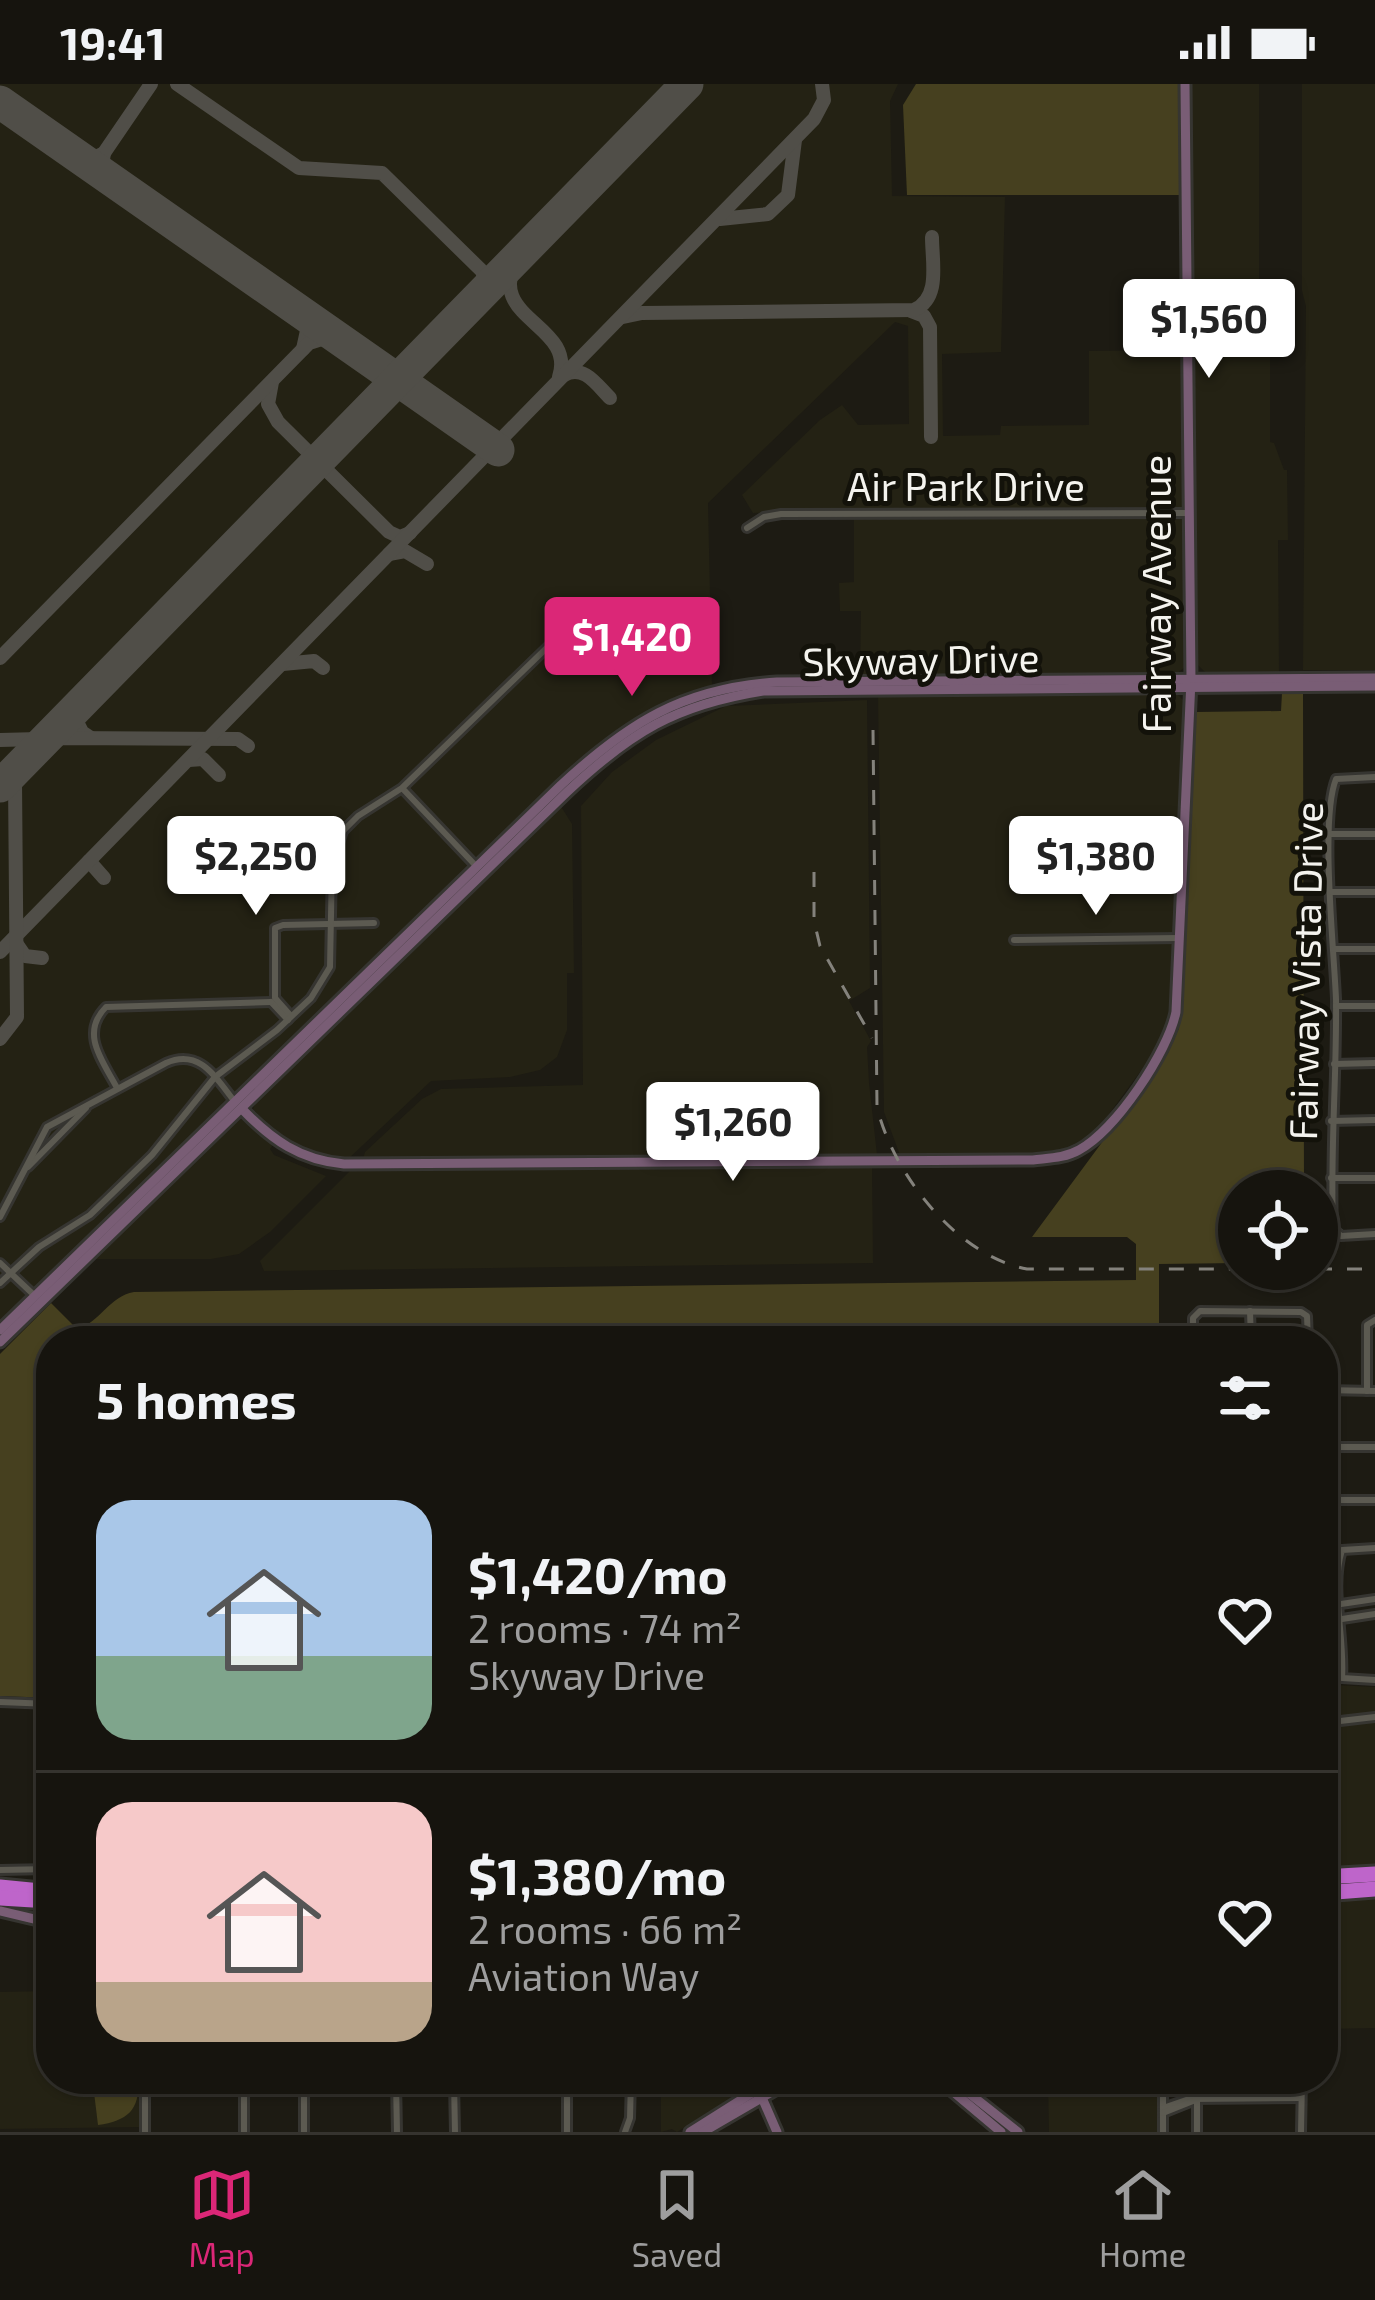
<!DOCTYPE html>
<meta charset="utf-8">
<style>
:root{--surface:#16140e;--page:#1f1d17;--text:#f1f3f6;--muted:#9e9e9e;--line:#35332e;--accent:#db2777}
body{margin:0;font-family:"Exo 2",sans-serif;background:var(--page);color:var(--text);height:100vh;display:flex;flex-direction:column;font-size:45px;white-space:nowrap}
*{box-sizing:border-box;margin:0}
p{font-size:39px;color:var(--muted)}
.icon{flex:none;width:66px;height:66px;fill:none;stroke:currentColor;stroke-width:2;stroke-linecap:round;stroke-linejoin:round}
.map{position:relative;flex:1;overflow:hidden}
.drawer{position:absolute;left:36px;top:1242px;width:1302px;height:768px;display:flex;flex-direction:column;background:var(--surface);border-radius:48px;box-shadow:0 3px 9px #0004,0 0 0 3px var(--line)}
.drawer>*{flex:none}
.buttons{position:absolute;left:1218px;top:1086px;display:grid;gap:24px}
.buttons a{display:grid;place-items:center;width:120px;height:120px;border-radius:50%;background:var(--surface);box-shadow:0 3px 9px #0004,0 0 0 3px var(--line);font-size:60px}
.price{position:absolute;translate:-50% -102px;padding:0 27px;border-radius:12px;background:#fff;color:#222;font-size:39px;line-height:78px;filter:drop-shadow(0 3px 6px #0008)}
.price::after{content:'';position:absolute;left:50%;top:72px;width:36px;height:27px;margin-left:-18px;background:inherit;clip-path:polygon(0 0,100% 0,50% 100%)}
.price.selected{background:var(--accent);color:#fff}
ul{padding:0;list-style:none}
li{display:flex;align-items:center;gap:36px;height:300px;padding:0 60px}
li+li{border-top:3px solid var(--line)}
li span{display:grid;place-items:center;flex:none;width:336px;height:240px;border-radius:36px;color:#555}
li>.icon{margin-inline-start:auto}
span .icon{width:144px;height:144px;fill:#fffc;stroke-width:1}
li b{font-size:51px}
h2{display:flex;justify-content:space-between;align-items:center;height:144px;padding:0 60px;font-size:51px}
.status{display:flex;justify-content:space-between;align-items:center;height:84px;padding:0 60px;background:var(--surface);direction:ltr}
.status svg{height:33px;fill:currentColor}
.tabs{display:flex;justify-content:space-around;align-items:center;height:168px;border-top:3px solid var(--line);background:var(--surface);font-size:33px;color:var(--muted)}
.tabs a{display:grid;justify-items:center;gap:6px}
.tabs .selected{color:var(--accent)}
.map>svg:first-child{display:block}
.built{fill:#242214}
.green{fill:#46401f}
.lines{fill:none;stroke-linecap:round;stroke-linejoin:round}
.taxiway{stroke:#504e48;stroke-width:14}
.runway{stroke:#504e48;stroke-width:33}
.street-casing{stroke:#363531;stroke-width:12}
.secondary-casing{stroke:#363531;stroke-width:15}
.highway-casing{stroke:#363531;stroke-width:21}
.street{stroke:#5c5a51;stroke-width:6}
.secondary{stroke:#795d75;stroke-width:9}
.highway{stroke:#be65ca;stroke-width:15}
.rail{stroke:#84827c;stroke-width:3;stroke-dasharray:15 15;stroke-linecap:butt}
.labels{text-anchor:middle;stroke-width:10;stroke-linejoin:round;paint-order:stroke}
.street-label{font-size:39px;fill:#f4f3ee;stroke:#13120a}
</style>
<div class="status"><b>19:41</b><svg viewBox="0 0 49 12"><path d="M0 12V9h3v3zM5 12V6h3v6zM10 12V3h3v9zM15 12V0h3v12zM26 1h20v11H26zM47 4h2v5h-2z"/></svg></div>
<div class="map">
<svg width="1375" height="2048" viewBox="0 0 1375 2048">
<rect width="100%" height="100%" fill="#1d1b13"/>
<g class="built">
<path d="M0,0h898l-8,17 2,95 113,1 -4,155 -59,2 1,82 57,-1 1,-9 88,-1v-74l94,-1 2,317 -9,7 -316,3 1,-66h-21l-1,-28 15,-1v-73l-101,4 -11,-18 78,-75 22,-15 16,20 51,-1 -1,-98 -13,-4 -187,181 4,183 -45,15 -73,46 -594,578z"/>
<path d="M1191,0h68v259h11v99l4,1 10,27h3l1,70h-10l1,132 -73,1 -9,-9z"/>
<path d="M1302,0h73v586h-72l3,-364 -4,-15z"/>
<path d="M1175,608l10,10 -15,318 -8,22 -64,87 -22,18 -37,7 -139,1 -16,-43 -6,-418z"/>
<path d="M867,616l3,288 -21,13 22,40 -4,6 2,36 8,72 -514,4 2,-7 57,-53 19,-10 142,-4 -2,-279 31,-34 44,-32 70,-34z"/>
<path d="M560,721l12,19 2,149h-7v57l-10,27 -17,13 -30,7 -79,4 -84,79 -52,-14 -23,-16 -19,-21 4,-10z"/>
<path d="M240,1034l33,27 -3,4 4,6 52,21 -56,56 -31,22 -28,5h-119z"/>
<path d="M872,1082l1,97 -609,8 -4,-10 91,-91z"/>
<path d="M1335,1601l40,2v179l-52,1v-179z"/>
<path d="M1375,1815v129l-52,1v-128z"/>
<path d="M51,1907v88h89l-1,48 -139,2v-137z"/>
<path d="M661,1995h100l-84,53 -5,-3 -11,3z"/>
<path d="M1048,1995h79l2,13h29v40h-109z"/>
</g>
<g class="green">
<path d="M916,0h264l-1,111h-272l-4,-90z"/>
<path d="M1282,609h21l1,498h-65v72l-80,1v77h-1108v357l-51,-2v-342l51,-51 26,26c23,-6 32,-33 57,-37l1002,-12v-36l-9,-7h-95l136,-184 11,-25 17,-316 85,-1z"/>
<path d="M97,1995l41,2c2,29 -11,40 -40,44l-5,-41z"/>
</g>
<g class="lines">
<g class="taxiway">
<path d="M177,0l122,84 83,5 100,98 4,13 -9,14"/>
<path d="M104,69l-2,13 7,12"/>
<path d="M79,72l13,3 12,-6 47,-69"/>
<path d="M720,135l48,-5 20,-19 7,-55"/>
<path d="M520,171c-41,64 57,68 39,122"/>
<path d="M293,223l15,19 -5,23"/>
<path d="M911,227l13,5 6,11 1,110"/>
<path d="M623,233l19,-4 272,-3c27,-12 18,-47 18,-73"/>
<path d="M564,291c20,-11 33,10 46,23"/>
<path d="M272,298l-4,22 10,18 111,110 11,5 10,-4"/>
<path d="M389,470l16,-3 22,13"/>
<path d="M0,574l309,-315 19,-6 16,6"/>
<path d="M283,580l31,-3 9,7"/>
<path d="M85,614l-9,22 6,12 9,6"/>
<path d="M0,656l39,-1 20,-14"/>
<path d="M37,664l11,-8 13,-2 177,1 10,7"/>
<path d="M189,676l14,-1 16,16"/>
<path d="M89,777l15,17"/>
<path d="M16,859l9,13 17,2"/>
<path d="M0,868l814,-833 10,-19 -2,-16"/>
<path d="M0,955l17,-22 -2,-236 9,-20"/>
</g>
<g class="runway">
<path d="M0,18l498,348"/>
<path d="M0,702l687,-702"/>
</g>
<g class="street-casing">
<g id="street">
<path d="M747,444l17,-11 17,-3 407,-1"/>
<path d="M1375,693l-39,2c-16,40 -2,170 0,220 1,76 -6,153 -3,229l8,8 34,-2"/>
<path d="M403,705l73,77"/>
<path d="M1331,750h44"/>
<path d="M1331,808h44"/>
<path d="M1014,856l165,-2"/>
<path d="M1334,865h41"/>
<path d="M271,918l17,18"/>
<path d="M1336,922h39"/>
<path d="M291,932l-16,-18v-70l8,-3 91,-2"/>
<path d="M1334,980l41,-1"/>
<path d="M116,1002c-14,-26 -36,-53 -10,-79l165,-5"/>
<path d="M1331,1037l44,-1"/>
<path d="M28,1083l58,-59"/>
<path d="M1331,1094h44"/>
<path d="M0,1133l47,-90 119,-64c34,-15 50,15 69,39"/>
<path d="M0,1179l35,33"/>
<path d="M0,1199l39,-36 51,-32 62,-60 63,-78 62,-47 34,-32 19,-31 2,-103 11,-33 15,-15 44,-28 158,-153 18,-9"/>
<path d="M1250,1227l1,30"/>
<path d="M1193,1257v-23l7,-7 101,1 6,4 1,25"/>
<path d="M1323,1306l52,1"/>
<path d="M1367,1307v-66l8,-5"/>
<path d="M1335,1363h40"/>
<path d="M1323,1416h52"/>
<path d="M1375,1464l-33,2c-12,38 3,87 0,128l33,2"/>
<path d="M1341,1520l34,-5"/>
<path d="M1342,1535l33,-5"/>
<path d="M0,1618l51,2"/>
<path d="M40,1620l2,165"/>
<path d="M1323,1639l52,-6"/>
<path d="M0,1786l51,-1"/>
<path d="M145,1995v53"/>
<path d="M244,1995v53"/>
<path d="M304,1995v53"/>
<path d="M1163,1995v53"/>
<path d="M396,1997l1,51"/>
<path d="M454,1998l1,50"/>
<path d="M304,2000l263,-4"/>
<path d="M1163,2024l26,-9 112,-1"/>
<path d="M1163,2029l30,-12"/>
<path d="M567,2048v-53"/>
<path d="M625,2048l5,-14 1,-39"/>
<path d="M1197,2048v-53"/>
<path d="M1301,2048l1,-53"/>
</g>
</g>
<g class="secondary-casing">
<g id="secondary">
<path d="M242,1025c30,31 58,51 102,55l689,-4c16,-2 32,-2 46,-10 37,-20 89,-98 97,-138l15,-332 -6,-596"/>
<path d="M0,1246l561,-545c67,-62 122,-97 216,-103l598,-4"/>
<path d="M0,1258l567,-550c64,-60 108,-87 196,-101l612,-5"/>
<path d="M0,1827l51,12"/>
<path d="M938,1995l63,53"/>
<path d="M951,1995l67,53"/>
<path d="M760,2009l17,39"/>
<path d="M690,2048l84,-53"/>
<path d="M703,2048l91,-53"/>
</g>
</g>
<g class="highway-casing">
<g id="highway">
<path d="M1323,1793l52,-3"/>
<path d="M0,1803l51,5"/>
<path d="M1323,1809l52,-4"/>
<path d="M0,1814l33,2"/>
</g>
</g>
<use href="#street" class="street"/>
<use href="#secondary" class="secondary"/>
<use href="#highway" class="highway"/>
<g class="rail">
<path d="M873,646l4,377c16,67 80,149 150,162h273"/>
<path d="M814,788v49l6,25 52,92"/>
<path d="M1317,1185h58"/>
</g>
</g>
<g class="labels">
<g class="street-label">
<text x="966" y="417">Air Park Drive</text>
<text transform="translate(1157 510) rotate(-90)" y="14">Fairway Avenue</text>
<text transform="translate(921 576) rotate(-1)" y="14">Skyway Drive</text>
<text transform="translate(1306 887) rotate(-89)" y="14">Fairway Vista Drive</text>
</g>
</g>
</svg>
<div class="buttons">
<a><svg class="icon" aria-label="locate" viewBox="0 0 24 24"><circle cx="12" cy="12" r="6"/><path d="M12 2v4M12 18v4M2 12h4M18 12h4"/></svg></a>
</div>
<b class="price" style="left:1209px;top:297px">$1,560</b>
<b class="price selected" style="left:632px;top:615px">$1,420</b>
<b class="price" style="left:256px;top:834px">$2,250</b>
<b class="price" style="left:1096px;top:834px">$1,380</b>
<b class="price" style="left:733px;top:1100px">$1,260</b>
<section class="drawer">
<h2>5 homes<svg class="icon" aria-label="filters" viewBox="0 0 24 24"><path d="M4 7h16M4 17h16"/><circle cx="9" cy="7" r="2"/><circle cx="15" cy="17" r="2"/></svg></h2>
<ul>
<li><span style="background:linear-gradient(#a9c7e8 65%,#7fa58c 0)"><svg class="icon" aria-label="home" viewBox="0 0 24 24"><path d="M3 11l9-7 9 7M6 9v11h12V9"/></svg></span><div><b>$1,420/mo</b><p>2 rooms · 74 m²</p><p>Skyway Drive</p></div><svg class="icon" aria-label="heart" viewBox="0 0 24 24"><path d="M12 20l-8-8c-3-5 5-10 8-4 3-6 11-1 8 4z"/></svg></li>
<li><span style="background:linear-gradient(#f6c9c9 75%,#b9a48a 0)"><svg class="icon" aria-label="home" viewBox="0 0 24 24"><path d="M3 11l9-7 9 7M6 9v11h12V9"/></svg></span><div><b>$1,380/mo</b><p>2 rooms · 66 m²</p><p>Aviation Way</p></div><svg class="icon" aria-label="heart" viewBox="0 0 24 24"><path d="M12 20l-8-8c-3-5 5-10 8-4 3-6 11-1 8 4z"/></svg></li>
</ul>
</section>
</div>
<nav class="tabs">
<a class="selected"><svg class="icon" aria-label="map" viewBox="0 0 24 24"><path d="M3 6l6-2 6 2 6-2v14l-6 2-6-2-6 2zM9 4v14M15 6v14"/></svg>Map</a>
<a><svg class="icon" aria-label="saved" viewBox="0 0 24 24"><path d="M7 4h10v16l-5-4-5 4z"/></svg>Saved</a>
<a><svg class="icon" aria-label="home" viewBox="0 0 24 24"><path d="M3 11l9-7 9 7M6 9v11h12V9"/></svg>Home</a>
</nav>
